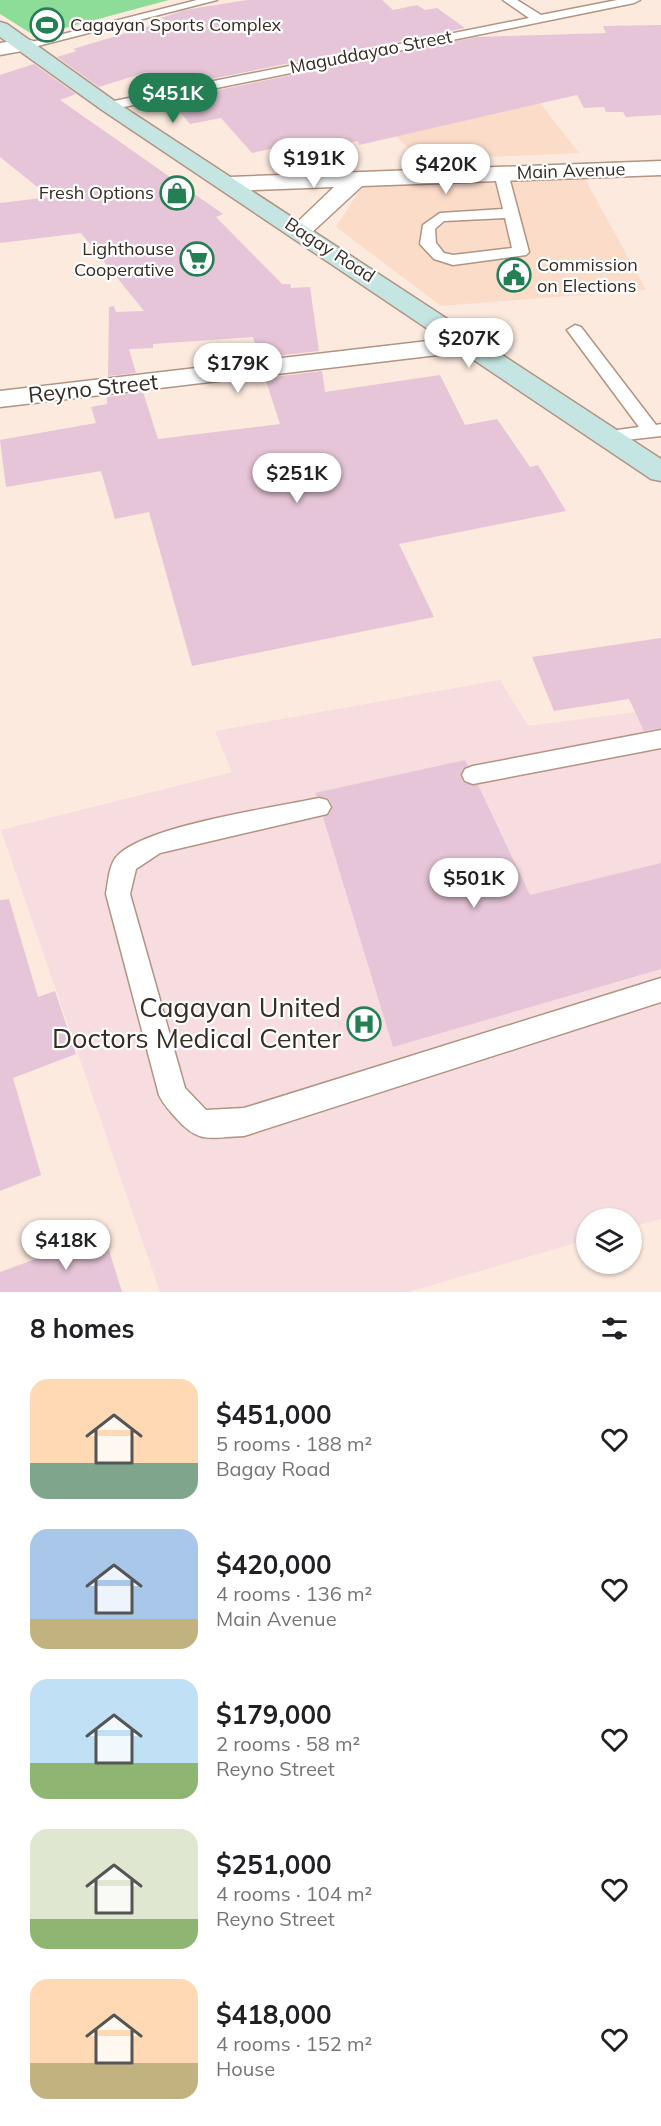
<!DOCTYPE html>
<meta charset="utf-8">
<style>
:root{--surface:#fff;--page:#f2f2f2;--text:#202124;--muted:#757577;--accent:#247f55}
body{margin:0;font-family:Mulish,sans-serif;background:var(--page);color:var(--text);height:100vh;display:flex;flex-direction:column;font-size:22px;white-space:nowrap}
*{box-sizing:border-box;margin:0}
p{font-size:20px;color:var(--muted)}
.icon{flex:none;width:33px;height:33px;fill:none;stroke:currentColor;stroke-width:2;stroke-linecap:round;stroke-linejoin:round}
.map{position:relative;height:1292px;overflow:hidden}
.sheet{display:flex;flex-direction:column;background:var(--surface);flex:1}
.sheet>*{flex:none}
.controls{position:absolute;left:576px;top:1208px;display:grid;gap:12px}
.controls a{display:grid;place-items:center;width:66px;height:66px;border-radius:50%;background:var(--surface);box-shadow:0 2px 4px #0004;font-size:30px}
.price{position:absolute;translate:-50% -51px;padding:0 14px;border-radius:21px;background:#fff;color:#222;font-size:20px;line-height:39px;filter:drop-shadow(0 2px 3px #0008)}
.price::after{content:'';position:absolute;left:50%;top:36px;width:18px;height:14px;margin-left:-9px;background:inherit;clip-path:polygon(0 0,100% 0,50% 100%)}
.price.current{background:var(--accent);color:#fff}
ul{padding:0;list-style:none}
li{display:flex;align-items:center;gap:18px;height:150px;padding:0 30px}
li span{display:grid;place-items:center;flex:none;width:168px;height:120px;border-radius:18px;color:#555}
li>.icon{margin-inline-start:auto}
span .icon{width:72px;height:72px;fill:#fffc;stroke-width:1}
li b{font-size:26px}
h2{display:flex;justify-content:space-between;align-items:center;height:72px;padding:0 30px;font-size:26px}
.map>svg:first-child{display:block}
.built{fill:#fbdcc9}
.medical{fill:#f7dce0}
.green{fill:#8ddd99}
.building{fill:#e5c5d7}
.lines{fill:none;stroke-linecap:round;stroke-linejoin:round}
.service-casing{stroke:#b19482;stroke-width:3}
.minor-casing{stroke:#b19482;stroke-width:3}
.secondary-casing{stroke:#b19482;stroke-width:3}
.service{fill:#fff;fill-rule:evenodd}
.minor{fill:#fff;fill-rule:evenodd}
.secondary{fill:#c4e5e1;fill-rule:evenodd}
.labels{text-anchor:middle;stroke-width:4.5;stroke-linejoin:round;paint-order:stroke}
.far-poi-label{font-size:18px;fill:#372b24;stroke:#fff;text-anchor:start}
.far-street-label{font-size:18px;fill:#372b24;stroke:#fff}
.street-label{font-size:22px;fill:#372b24;stroke:#fff}
.near-poi-label{font-size:27px;fill:#372b24;stroke:#fff;text-anchor:end}
</style>
<div class="map">
<svg width="661" height="1292" viewBox="0 0 661 1292">
<rect width="100%" height="100%" fill="#fdeade"/>
<g class="built">
<path d="M474,35l56,55 49,63 -159,7 -94,-94z"/>
<path d="M584,177l62,113 -205,16 -105,-79 27,-42z"/>
</g>
<path class="medical" d="M500,680l28,46 133,-17v510l-29,8v-9h-46v22l-178,52h-248l-159,-462 231,-58 -17,-41z"/>
<path class="green" d="M0,0h169l-134,36 -35,-22z"/>
<g class="building">
<path d="M247,0h135l11,10 24,-5 8,5 12,-2 28,20 -304,61 -14,-17 -48,15 -42,-30 20,-6 -4,-2 93,-28 -5,-3 24,-8z"/>
<path d="M661,25v90l-35,2 -3,-5h-17l-2,-5 -20,1 -7,-13 -218,50 -1,-4 -31,7 -9,-9 -66,14 -31,-35 -31,6 -20,-24 307,-63 129,-4 -3,-7z"/>
<path d="M34,64l42,30 -16,6 163,114 -7,3 66,67h8l1,4 19,-1 9,64 -60,7 -6,-21 -100,7v4l-24,1 7,24 -28,3 1,-69 5,-1 2,6 28,-1 -63,-78 -81,10v-40l50,-6 -50,-40v-82z"/>
<path d="M322,371l3,21 115,-17 25,50 32,-6 33,48 8,-2 28,46 -167,33 35,73 -242,49 -43,-154 -34,7 -14,-48 -95,16 -6,-47 96,-17 -5,-16 16,-3v-7l36,-5 15,47 122,-15 -15,-46z"/>
<path d="M661,638v90l-17,3 -15,-32 -75,12 -22,-54z"/>
<path d="M465,760l3,6 -5,2 -3,8 4,7 14,2 52,110 131,-32v106l-268,78 -70,-230 6,-2 4,-9 -5,-8 -12,-2 -1,-3z"/>
<path d="M9,899l29,98 17,-6 21,63 -63,24 28,97 -41,16v-291z"/>
<path d="M104,1234l18,58h-122v-20z"/>
</g>
<g class="lines">
<g class="service-casing">
<g id="service">
<path d="M197,0h20l-191,49 -6,-4z"/>
<path d="M503,0h14l24,15 76,-15h23l-6,3 -525,107 -7,-4 7,-4 420,-84z"/>
<path d="M501,169l7,4 21,79 -3,3 -73,10 -19,-6 -14,-15 3,-19 17,-12 63,-4 -9,-36zM505,218l7,30 -59,7 -9,-2 -8,-10 -1,-14 9,-8z"/>
<path d="M575,325l6,2 75,98 5,-1v12l-52,6 -6,-2 -3,-4 3,-4 36,-5 -72,-97z"/>
<path d="M661,730v18l-188,36 -8,-3 -3,-6 3,-6 8,-3z"/>
<path d="M319,798l8,2 4,7 -4,7 -167,39 -24,16 -6,25 55,194 21,22 38,-2 417,-130v24l-417,134c-34,1 -44,9 -68,-18 -7,-8 -13,-14 -17,-23l-53,-201c2,-11 3,-31 12,-39 31,-30 154,-47 201,-57z"/>
</g>
</g>
<g class="minor-casing">
<g id="minor">
<path d="M26,39l7,2 3,4 -3,4 -33,6v-12z"/>
<path d="M661,161v14l-299,11 -54,50h-16l-4,-5 46,-44 -104,4 -8,-2 -3,-5 3,-5 8,-2z"/>
<path d="M471,336l9,2 4,6 -4,6 -480,57v-16z"/>
</g>
</g>
<g class="secondary-casing">
<path id="secondary" d="M0,22l7,2 109,78 545,357v22l-10,-2 -549,-369 -102,-73z"/>
</g>
<use href="#service" class="service"/>
<use href="#minor" class="minor"/>
<use href="#secondary" class="secondary"/>
</g>
<defs>
<g id="stadium-ring" transform="scale(1.725)"><circle r="9.5" fill="#fff" stroke="#247f55" stroke-width="1.5"/><path d="M0-5a6.5 5 0 1 0 0 10a6.5 5 0 1 0 0-10ZM-3.5-1.8h7v3.6h-7Z" fill="#247f55"/></g>
<g id="shop-ring" transform="scale(1.725)"><circle r="9.5" fill="#fff" stroke="#247f55" stroke-width="1.5"/><path d="M-5-2.5h2.3a2.7 3.5 0 0 1 5.4 0H5L5.5 6h-11ZM-1.5-2.5h3a1.5 2.3 0 0 0-3 0Z" fill="#247f55"/></g>
<g id="supermarket-ring" transform="scale(1.725)"><circle r="9.5" fill="#fff" stroke="#247f55" stroke-width="1.5"/><path d="M-6-5.5h2.5l.6 2H6L4.5 2H-2.5L-4.4-4H-6ZM-1.5 3.2a1.3 1.3 0 1 0 .1 0ZM3 3.2a1.3 1.3 0 1 0 .1 0Z" fill="#247f55"/></g>
<g id="civic-ring" transform="scale(1.725)"><circle r="9.5" fill="#fff" stroke="#247f55" stroke-width="1.5"/><path d="M-.6-6.5H3V-4.5H.6V-3L4-1V1h2V6H-6V1h2V-1L-.6-3ZM-1.2 2.5V6h2.4V2.5Z" fill="#247f55"/></g>
<g id="hospital-ring" transform="scale(1.725)"><circle r="9.5" fill="#fff" stroke="#247f55" stroke-width="1.5"/><path d="M-5-5h3v3.5h4V-5h3V5h-3V1.5h-4V5h-3Z" fill="#247f55"/></g>
</defs>
<g fill-rule="evenodd">
<use href="#stadium-ring" x="47" y="25"/>
<use href="#shop-ring" x="177" y="193"/>
<use href="#supermarket-ring" x="197" y="259"/>
<use href="#civic-ring" x="514" y="275"/>
<use href="#hospital-ring" x="364" y="1024"/>
</g>
<g class="labels">
<g class="far-poi-label">
<text x="70" y="31">Cagayan Sports Complex</text>
<text x="154" y="199" text-anchor="end">Fresh Options</text>
<text x="174" y="255" text-anchor="end">Lighthouse<tspan x="174" dy="21">Cooperative</tspan></text>
<text x="537" y="271">Commission<tspan x="537" dy="21">on Elections</tspan></text>
</g>
<g class="far-street-label">
<text transform="translate(371 52) rotate(-11)" y="6">Maguddayao Street</text>
<text transform="translate(571 171) rotate(-2)" y="6">Main Avenue</text>
<text transform="translate(330 250) rotate(33)" y="6">Bagay Road</text>
</g>
<g class="street-label">
<text transform="translate(93 388) rotate(-6)" y="8">Reyno Street</text>
</g>
<g class="near-poi-label">
<text x="341" y="1017">Cagayan United<tspan x="341" dy="31">Doctors Medical Center</tspan></text>
</g>
</g>
</svg>
<div class="controls">
<a><svg class="icon" aria-label="layers" viewBox="0 0 24 24"><path d="M12 4l9 5-9 5-9-5zM3 14l9 5 9-5"/></svg></a>
</div>
<b class="price current" style="left:173px;top:124px">$451K</b>
<b class="price" style="left:314px;top:189px">$191K</b>
<b class="price" style="left:446px;top:195px">$420K</b>
<b class="price" style="left:469px;top:369px">$207K</b>
<b class="price" style="left:238px;top:394px">$179K</b>
<b class="price" style="left:297px;top:504px">$251K</b>
<b class="price" style="left:474px;top:909px">$501K</b>
<b class="price" style="left:66px;top:1271px">$418K</b>
</div>
<section class="sheet">
<h2>8 homes<svg class="icon" aria-label="filters" viewBox="0 0 24 24"><path d="M4 7h16M4 17h16"/><circle cx="9" cy="7" r="2"/><circle cx="15" cy="17" r="2"/></svg></h2>
<ul>
<li><span style="background:linear-gradient(#ffd9b3 70%,#7fa58c 0)"><svg class="icon" aria-label="home" viewBox="0 0 24 24"><path d="M3 11l9-7 9 7M6 9v11h12V9"/></svg></span><div><b>$451,000</b><p>5 rooms · 188 m²</p><p>Bagay Road</p></div><svg class="icon" aria-label="heart" viewBox="0 0 24 24"><path d="M12 20l-8-8c-3-5 5-10 8-4 3-6 11-1 8 4z"/></svg></li>
<li><span style="background:linear-gradient(#a9c7e8 75%,#c2b280 0)"><svg class="icon" aria-label="home" viewBox="0 0 24 24"><path d="M3 11l9-7 9 7M6 9v11h12V9"/></svg></span><div><b>$420,000</b><p>4 rooms · 136 m²</p><p>Main Avenue</p></div><svg class="icon" aria-label="heart" viewBox="0 0 24 24"><path d="M12 20l-8-8c-3-5 5-10 8-4 3-6 11-1 8 4z"/></svg></li>
<li><span style="background:linear-gradient(#bfe0f5 70%,#8fb573 0)"><svg class="icon" aria-label="home" viewBox="0 0 24 24"><path d="M3 11l9-7 9 7M6 9v11h12V9"/></svg></span><div><b>$179,000</b><p>2 rooms · 58 m²</p><p>Reyno Street</p></div><svg class="icon" aria-label="heart" viewBox="0 0 24 24"><path d="M12 20l-8-8c-3-5 5-10 8-4 3-6 11-1 8 4z"/></svg></li>
<li><span style="background:linear-gradient(#dfe7d0 75%,#8fb573 0)"><svg class="icon" aria-label="home" viewBox="0 0 24 24"><path d="M3 11l9-7 9 7M6 9v11h12V9"/></svg></span><div><b>$251,000</b><p>4 rooms · 104 m²</p><p>Reyno Street</p></div><svg class="icon" aria-label="heart" viewBox="0 0 24 24"><path d="M12 20l-8-8c-3-5 5-10 8-4 3-6 11-1 8 4z"/></svg></li>
<li><span style="background:linear-gradient(#ffd9b3 70%,#c2b280 0)"><svg class="icon" aria-label="home" viewBox="0 0 24 24"><path d="M3 11l9-7 9 7M6 9v11h12V9"/></svg></span><div><b>$418,000</b><p>4 rooms · 152 m²</p><p>House</p></div><svg class="icon" aria-label="heart" viewBox="0 0 24 24"><path d="M12 20l-8-8c-3-5 5-10 8-4 3-6 11-1 8 4z"/></svg></li>
</ul>
</section>
